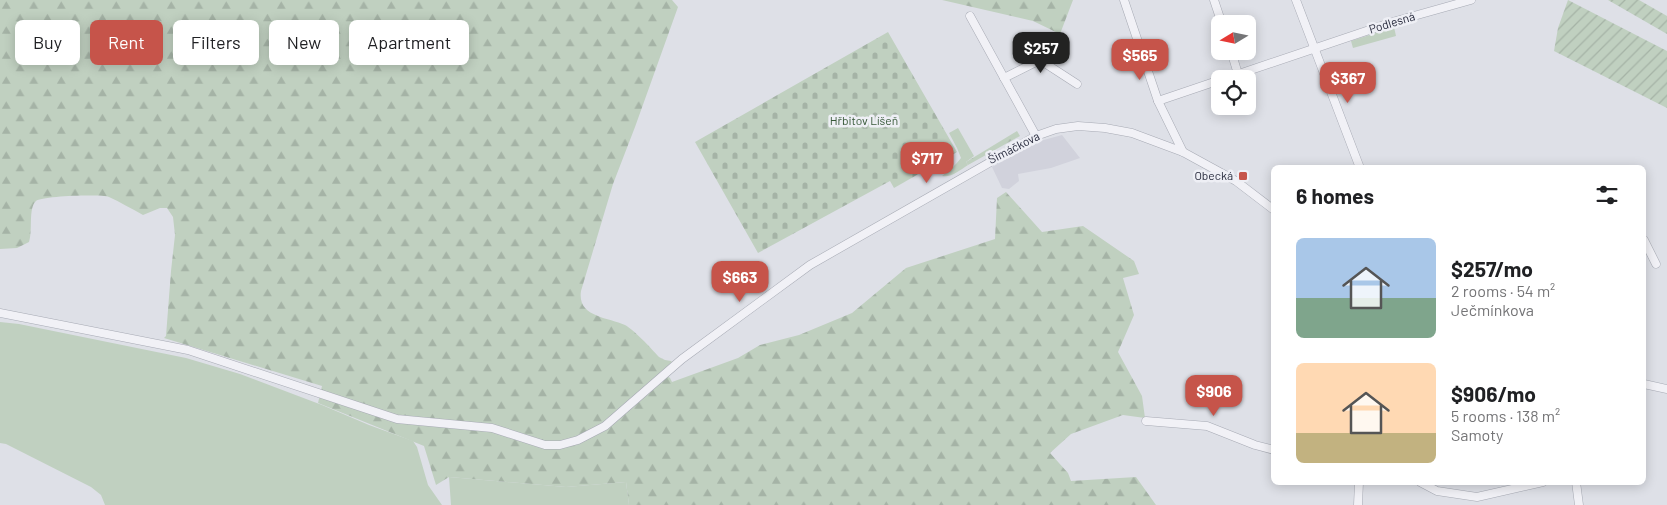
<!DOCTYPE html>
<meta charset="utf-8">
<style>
:root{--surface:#fff;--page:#f6f6f6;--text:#202124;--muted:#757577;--accent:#c6544a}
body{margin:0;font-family:Barlow,sans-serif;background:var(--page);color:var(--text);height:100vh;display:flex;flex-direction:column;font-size:19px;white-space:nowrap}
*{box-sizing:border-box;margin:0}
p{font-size:16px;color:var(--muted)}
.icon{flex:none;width:28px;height:28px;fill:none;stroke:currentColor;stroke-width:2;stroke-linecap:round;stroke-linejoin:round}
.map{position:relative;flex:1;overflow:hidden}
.details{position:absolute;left:1271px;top:165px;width:375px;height:320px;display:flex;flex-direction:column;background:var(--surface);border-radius:8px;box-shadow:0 2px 12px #0003}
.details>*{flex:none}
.banner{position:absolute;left:15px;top:20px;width:475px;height:45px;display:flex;gap:10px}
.needle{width:32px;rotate:260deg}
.controls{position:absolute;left:1211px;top:15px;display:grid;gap:10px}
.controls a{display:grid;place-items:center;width:45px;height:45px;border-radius:8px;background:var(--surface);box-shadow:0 2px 12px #0003;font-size:25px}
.price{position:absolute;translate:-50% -42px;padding:0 11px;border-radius:10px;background:var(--accent);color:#fff;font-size:16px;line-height:32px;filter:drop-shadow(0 1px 2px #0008)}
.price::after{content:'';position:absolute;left:50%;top:30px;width:15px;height:11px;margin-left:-8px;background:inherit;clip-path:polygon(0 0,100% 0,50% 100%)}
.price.on{background:#222;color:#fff}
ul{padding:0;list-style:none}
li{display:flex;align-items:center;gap:15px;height:125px;padding:0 25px}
li span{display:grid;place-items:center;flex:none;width:140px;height:100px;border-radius:8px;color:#555}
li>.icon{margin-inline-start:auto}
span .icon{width:60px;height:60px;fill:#fffc;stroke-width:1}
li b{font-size:21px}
h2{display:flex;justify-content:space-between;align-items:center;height:60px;padding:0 25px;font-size:21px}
.chip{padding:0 18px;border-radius:8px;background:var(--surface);box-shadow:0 2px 12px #0003;font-size:18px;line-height:45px}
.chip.on{background:var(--accent);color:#fff}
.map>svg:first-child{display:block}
.built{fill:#d1d2dc}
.green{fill:#c0d0c0}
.forest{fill:url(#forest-firs)}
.cemetery{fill:url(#cemetery-stones)}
.garden{fill:url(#garden-furrows)}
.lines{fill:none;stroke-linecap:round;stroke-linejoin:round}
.minor-casing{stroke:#a7aab4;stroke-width:9}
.minor{stroke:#f1f1f6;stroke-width:8}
.poi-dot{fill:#c6544a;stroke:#eeeff5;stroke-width:2}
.labels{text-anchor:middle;stroke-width:5;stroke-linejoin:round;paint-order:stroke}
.street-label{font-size:12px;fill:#282b3d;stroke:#eeeff5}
.park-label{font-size:12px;fill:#375838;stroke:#eeeff5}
.poi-label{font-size:12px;fill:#282b3d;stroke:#eeeff5;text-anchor:end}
</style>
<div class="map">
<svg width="1667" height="505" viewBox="0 0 1667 505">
<defs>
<pattern id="forest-firs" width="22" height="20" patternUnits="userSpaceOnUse" patternTransform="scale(1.25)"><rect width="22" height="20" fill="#c0d0c0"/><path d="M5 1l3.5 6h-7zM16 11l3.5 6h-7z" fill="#a5b3a6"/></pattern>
<pattern id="cemetery-stones" width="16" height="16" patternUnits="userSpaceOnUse" patternTransform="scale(1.25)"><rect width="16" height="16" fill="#c0d0c0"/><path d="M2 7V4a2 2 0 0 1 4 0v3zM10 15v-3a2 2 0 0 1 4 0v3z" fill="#a5b3a6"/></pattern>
<pattern id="garden-furrows" width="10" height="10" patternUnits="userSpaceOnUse" patternTransform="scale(1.25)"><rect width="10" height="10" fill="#c0d0c0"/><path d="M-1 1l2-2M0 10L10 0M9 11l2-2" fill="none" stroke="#a5b3a6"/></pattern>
</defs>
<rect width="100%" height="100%" fill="#dee0e7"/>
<path class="built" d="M1062,135l18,23 -29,10 -33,6 1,7 -10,8 -7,-1 -10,-21 48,-26z"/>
<g class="green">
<path d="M1394,27l2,9 -43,12 -2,-7z"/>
<path d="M958,128l16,28 -8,6 2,3c-8,5 -17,13 -26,11 7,-5 14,-11 19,-18l-4,-10 -8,-15z"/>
<path d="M0,322l19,2 167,34 54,16 82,31 47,20 44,16 4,6 11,38 14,20h-337l-4,-10 -10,-8 -85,-43 -6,-1z"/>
<path d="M449,477l117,10 60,-5 3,23h-178z"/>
</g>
<g class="forest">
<path d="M0,0h672l6,7 -43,120 -22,57 -32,107c-4,26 27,26 44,34 9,5 26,23 34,32l6,3 6,1 1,1 -10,9 8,7 2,4 66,-24 22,-13 39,-10 53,-22 54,-45 89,-29 2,-41 9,-6 36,40 41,-6 51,35 5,13 -16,4 11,37 -16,37 24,44 3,22 -22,-3 -52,19 -21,19 18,20 3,8 65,-4 20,28h-527l-3,-23 -60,5 -117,-10 -13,8 -12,-39 -106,-43 4,-17 -158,-48 2,-2 5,-65 4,-36 -2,-18 -6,-9h-7l-17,7c-11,-6 -23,-13 -34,-18 -8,-3 -67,-1 -73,4 -8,7 -3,30 -7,41l-12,6 -17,1z"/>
<path d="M942,0h131l-13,34 -27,-13z"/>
<path d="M1017,131l3,5 -52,29 -2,-3z"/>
</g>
<path class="cemetery" d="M888,32l69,120 -63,36 -4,-7 -132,72 -63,-111z"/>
<g class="garden">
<path d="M1568,0l99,51v57l-113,-57 4,-23z"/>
<path d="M1608,0h31l28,16v18z"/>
</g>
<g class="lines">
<g class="minor-casing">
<g id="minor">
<path d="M1124,0l34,101 25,51"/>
<path d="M1214,0l8,24"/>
<path d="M1296,0l64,168"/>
<path d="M970,16l66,120"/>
<path d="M1231,51l7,23"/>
<path d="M1004,78l36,-18 37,24"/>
<path d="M1224,79l172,-58 75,-21"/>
<path d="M1158,101l62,-21"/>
<path d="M1644,240l12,24"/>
<path d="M0,313l188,37 209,69 95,9 53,17h15l18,-5 27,-14 77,-67 128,-94 226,-129 20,-7 22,-3 27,2 27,5 51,19 53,29 38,29"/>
<path d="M1644,384l23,5"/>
<path d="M1146,421l61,5 48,19 19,5"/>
<path d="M1420,482l17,9 40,6 66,-15"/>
<path d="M1576,482l3,23"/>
<path d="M1358,505l1,-23"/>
</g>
</g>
<use href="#minor" class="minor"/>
</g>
<rect class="poi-dot" x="1238" y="171" width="10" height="10" rx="2.5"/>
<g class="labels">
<g class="street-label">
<text transform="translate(1392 23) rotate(-17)" y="4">Podlesná</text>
<text transform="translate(1014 148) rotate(-27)" y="4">Šimáčkova</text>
</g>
<g class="park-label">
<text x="864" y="125">Hřbitov Líšeň</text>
</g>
<g class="poi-label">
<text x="1233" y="180">Obecká</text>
</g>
</g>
</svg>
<div class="controls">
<a><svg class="needle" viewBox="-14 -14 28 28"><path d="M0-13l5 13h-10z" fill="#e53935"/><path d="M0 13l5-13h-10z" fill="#757577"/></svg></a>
<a><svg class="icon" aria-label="locate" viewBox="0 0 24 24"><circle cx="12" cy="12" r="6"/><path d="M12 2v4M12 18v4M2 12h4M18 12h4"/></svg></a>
</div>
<b class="price on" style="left:1041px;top:74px">$257</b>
<b class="price" style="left:1140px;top:81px">$565</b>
<b class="price" style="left:1348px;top:104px">$367</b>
<b class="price" style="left:927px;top:184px">$717</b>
<b class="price" style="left:740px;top:303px">$663</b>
<b class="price" style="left:1214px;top:417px">$906</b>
<div class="banner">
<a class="chip">Buy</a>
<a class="chip on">Rent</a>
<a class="chip">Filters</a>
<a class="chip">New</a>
<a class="chip">Apartment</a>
</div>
<section class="details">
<h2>6 homes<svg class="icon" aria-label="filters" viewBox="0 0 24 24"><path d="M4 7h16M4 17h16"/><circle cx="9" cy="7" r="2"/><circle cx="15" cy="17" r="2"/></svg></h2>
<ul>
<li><span style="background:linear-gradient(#a9c7e8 60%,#7fa58c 0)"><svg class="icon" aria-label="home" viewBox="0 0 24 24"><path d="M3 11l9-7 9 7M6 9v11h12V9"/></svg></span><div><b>$257/mo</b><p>2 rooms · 54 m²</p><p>Ječmínkova</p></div></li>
<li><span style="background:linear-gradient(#ffd9b3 70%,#c2b280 0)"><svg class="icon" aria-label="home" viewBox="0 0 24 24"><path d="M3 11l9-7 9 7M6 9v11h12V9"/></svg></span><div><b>$906/mo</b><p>5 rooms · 138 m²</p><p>Samoty</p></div></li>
</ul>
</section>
</div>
